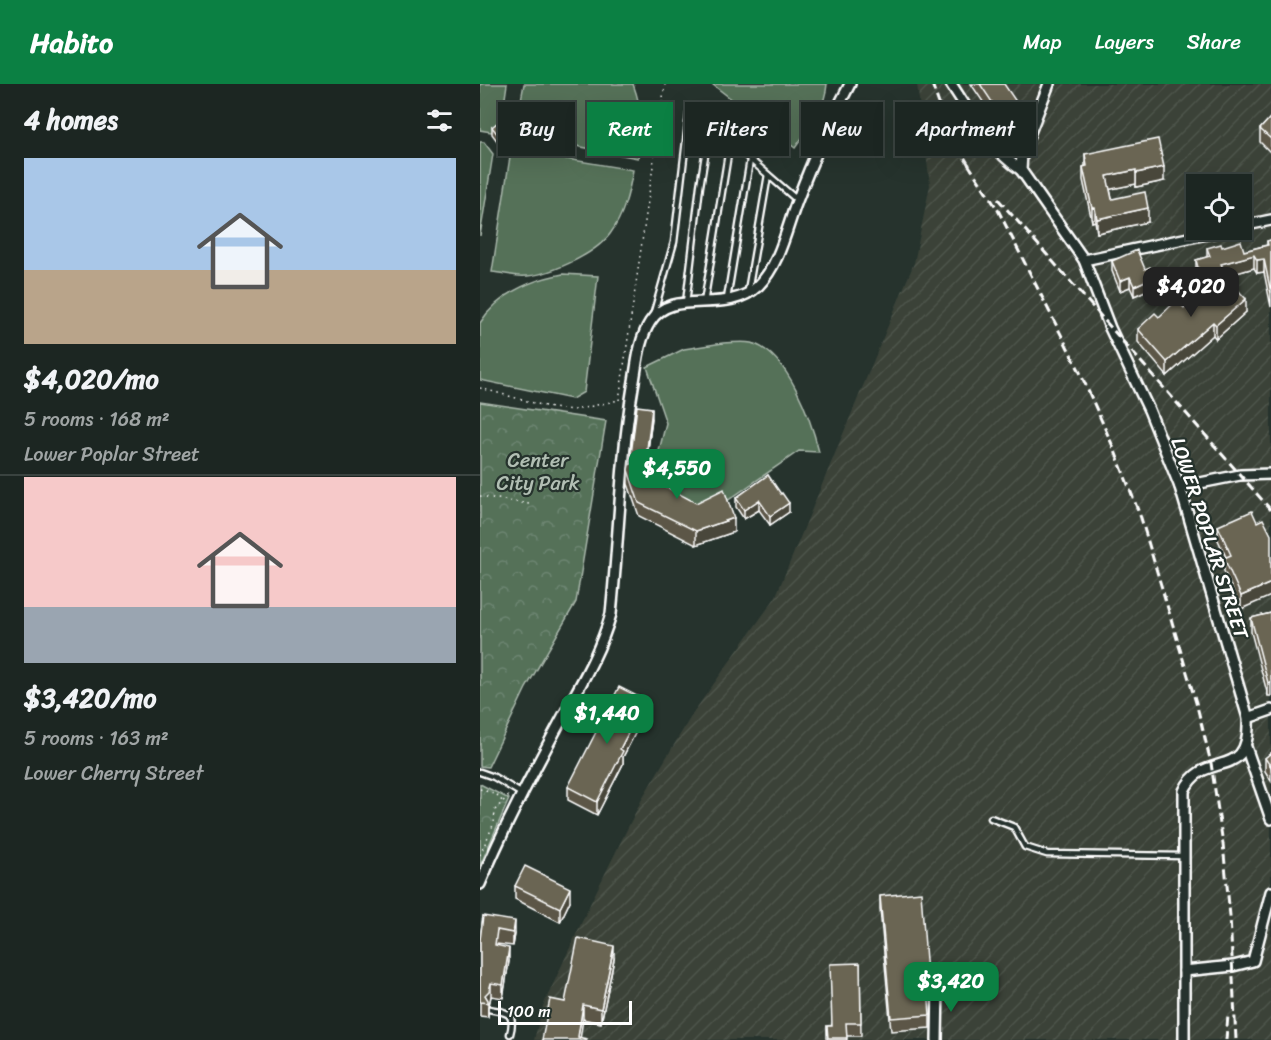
<!DOCTYPE html>
<meta charset="utf-8">
<style>
:root{--surface:#1c2622;--page:#252e2a;--text:#f1f3f6;--muted:#a0a5a5;--line:#3a4340;--accent:#0b8043}
body{margin:0;font-family:Sriracha,sans-serif;background:var(--page);color:var(--text);height:100vh;display:flex;flex-direction:column;font-size:22px;white-space:nowrap}
*{box-sizing:border-box;margin:0}
p{font-size:20px;color:var(--muted)}
.icon{flex:none;width:33px;height:33px;fill:none;stroke:currentColor;stroke-width:2;stroke-linecap:round;stroke-linejoin:round}
.map{position:relative;flex:1;overflow:hidden}
.sheet{display:flex;flex-direction:column;background:var(--surface);width:480px}
.sheet>*{flex:none}
.hud{position:absolute;left:18px;top:18px;width:570px;height:54px;display:flex;gap:12px}
.controls{position:absolute;left:706px;top:90px;display:grid;gap:12px}
.controls a{display:grid;place-items:center;width:66px;height:66px;border-radius:0px;background:var(--surface);box-shadow:0 6px 24px #0002,0 0 0 2px var(--line);font-size:30px}
.scale{position:absolute;left:18px;bottom:15px;width:134px;box-sizing:border-box;padding-left:6px;border:3px solid #fff;border-top:0;font-size:16px;line-height:21px;white-space:nowrap;color:#fff;-webkit-text-stroke:4px #26332d;paint-order:stroke}
.price{position:absolute;translate:-50% -51px;padding:0 14px;border-radius:12px;background:var(--accent);color:#fff;font-size:20px;line-height:39px;filter:drop-shadow(0 2px 3px #0008)}
.price::after{content:'';position:absolute;left:50%;top:36px;width:18px;height:14px;margin-left:-9px;background:inherit;clip-path:polygon(0 0,100% 0,50% 100%)}
.price.active{background:#222;color:#fff}
ul{padding:0;list-style:none}
li{display:grid;align-content:center;gap:12px;height:318px;padding:0 24px}
li+li{border-top:2px solid var(--line)}
li span{display:grid;place-items:center;height:186px;border-radius:0px;color:#555}
li>.icon{margin-inline-start:auto}
span .icon{width:108px;height:108px;fill:#fffc;stroke-width:1}
li b{font-size:26px}
h2{display:flex;justify-content:space-between;align-items:center;height:72px;padding:0 24px;font-size:26px}
.tag{padding:0 21px;border-radius:0px;background:var(--surface);box-shadow:0 6px 24px #0002,0 0 0 2px var(--line);font-size:21px;line-height:54px}
.tag.active{background:var(--accent);color:#fff}
header{display:flex;align-items:center;gap:36px;box-sizing:border-box;height:84px;padding:0 30px;background:var(--accent);color:#fff}
header strong{font-size:28px}
nav{display:flex;gap:33px;margin-inline-start:auto;font-size:21px}
main{display:flex;flex:1;min-height:0}
.map>svg:first-child{display:block}
.industrial{fill:url(#industrial-furrows);fill-rule:evenodd}
.park{fill:url(#park-crowns);stroke:#aab8ac;stroke-width:1.5}
.pitch{fill:#547159;stroke:#aab8ac;stroke-width:1.5}
.lines{fill:none;stroke-linecap:round;stroke-linejoin:round}
.service-casing{stroke:#fff;stroke-width:9}
.minor-casing{stroke:#fff;stroke-width:14}
.path{stroke:#fff;stroke-width:1.5;stroke-dasharray:1.5 4.5;stroke-linecap:butt}
.service{stroke:#26332d;stroke-width:4.5}
.minor{stroke:#26332d;stroke-width:9}
.rail{stroke:#fff;stroke-width:3;stroke-dasharray:9 4.5;stroke-linecap:butt}
.wall{fill:#5b5747;stroke:#fff;stroke-width:1.5}
.shaded-wall{fill:#4a473a;stroke:#fff;stroke-width:1.5}
.building{fill:#6a6553;stroke:#fff;stroke-width:1.5}
.labels{text-anchor:middle;stroke-width:4.5;stroke-linejoin:round;paint-order:stroke}
.park-label{font-size:20px;fill:#b2bfb4;stroke:#26332d}
.street-label{font-size:20px;fill:#fff;stroke:#26332d}
</style>
<header>
<strong>Habito</strong>
<nav><a>Map</a><a>Layers</a><a>Share</a></nav>
</header>
<main>
<section class="sheet">
<h2>4 homes<svg class="icon" aria-label="filters" viewBox="0 0 24 24"><path d="M4 7h16M4 17h16"/><circle cx="9" cy="7" r="2"/><circle cx="15" cy="17" r="2"/></svg></h2>
<ul>
<li><span style="background:linear-gradient(#a9c7e8 60%,#b9a48a 0)"><svg class="icon" aria-label="home" viewBox="0 0 24 24"><path d="M3 11l9-7 9 7M6 9v11h12V9"/></svg></span><div><b>$4,020/mo</b><p>5 rooms · 168 m²</p><p>Lower Poplar Street</p></div></li>
<li><span style="background:linear-gradient(#f6c9c9 70%,#9aa5b1 0)"><svg class="icon" aria-label="home" viewBox="0 0 24 24"><path d="M3 11l9-7 9 7M6 9v11h12V9"/></svg></span><div><b>$3,420/mo</b><p>5 rooms · 163 m²</p><p>Lower Cherry Street</p></div></li>
</ul>
</section>
<div class="map">
<svg width="791" height="956" viewBox="0 0 791 956">
<defs>
<pattern id="industrial-furrows" width="10" height="10" patternUnits="userSpaceOnUse" patternTransform="scale(1.5)"><rect width="10" height="10" fill="#3a4238"/><path d="M-1 1l2-2M0 10L10 0M9 11l2-2" fill="none" stroke="#4e554c"/></pattern>
<pattern id="park-crowns" width="20" height="18" patternUnits="userSpaceOnUse" patternTransform="scale(1.5)"><rect width="20" height="18" fill="#547159"/><path d="M2 6a3 3 0 1 1 6 0M12 15a3 3 0 1 1 6 0" fill="none" stroke="#6e8672"/></pattern>
</defs>
<rect width="100%" height="100%" fill="#26332d"/>
<filter id="ink" filterUnits="userSpaceOnUse"><feTurbulence type="fractalNoise" baseFrequency=".0167" numOctaves="2"/><feDisplacementMap in="SourceGraphic" scale="12" xChannelSelector="R" yChannelSelector="G"/><feConvolveMatrix kernelMatrix="1 2 1 2 8 2 1 2 1" color-interpolation-filters="sRGB"/></filter>
<g filter="url(#ink)">
<path class="industrial" d="M437,0h354v956h-737l9,-34 49,-106 52,-105 49,-82 82,-115 139,-335 16,-78zM717,100h45v46h-45z"/>
<g class="park">
<path d="M0,318l126,19 -30,181 -50,86 -38,79 -8,-1z"/>
<path d="M0,700l29,15 -29,67z"/>
</g>
<g class="pitch">
<path d="M0,0h27l-6,41 -10,7 -11,-2z"/>
<path d="M44,0h109c10,27 10,46 5,74l-113,-22 -9,-9z"/>
<path d="M232,0h115c-2,25 -18,44 -32,64z"/>
<path d="M0,58h4l9,12 -13,82z"/>
<path d="M39,67l114,19c-4,22 -9,45 -23,64 -16,21 -65,44 -91,42 -9,-1 -18,-3 -27,-4l18,-115z"/>
<path d="M83,190l35,2 -14,116 -12,7 -92,-19v-57c19,-30 50,-43 83,-49z"/>
<path d="M243,259c9,0 20,-2 28,0 37,9 60,77 68,109l-20,-1 -75,52 -28,13 -30,-18 -11,-31 11,-44 -19,-56 37,-18z"/>
</g>
<g class="lines">
<g class="service-casing">
<g id="service">
<path d="M268,207l20,-116"/>
<path d="M247,215l23,-139"/>
<path d="M206,219l14,-117 10,-61"/>
<path d="M224,219l26,-161"/>
<path d="M173,232l21,-74 16,-135 107,93"/>
<path d="M0,688l14,5 28,17"/>
<path d="M511,734l23,9 11,20 22,7 137,2"/>
<path d="M9,925c18,3 27,4 21,25"/>
</g>
</g>
<g class="minor-casing">
<g id="minor">
<path d="M471,0c20,30 39,65 70,86"/>
<path d="M569,0l-27,69 -1,17 63,90 26,68 39,82 31,77 68,231c3,67 -44,29 -64,73v249"/>
<path d="M762,142l29,-6"/>
<path d="M604,176l142,-30"/>
<path d="M700,403l60,-12 31,-1"/>
<path d="M768,634l23,-8"/>
<path d="M766,663l25,72"/>
<path d="M0,800c23,-55 51,-108 80,-162 19,-35 40,-69 51,-108 8,-76 9,-151 22,-227 4,-21 5,-46 17,-65 22,-36 75,-5 108,-36 23,-23 29,-61 41,-90 14,-38 32,-76 51,-112"/>
<path d="M704,887l49,-5 20,-5 18,-69"/>
<path d="M457,956l1,-55"/>
</g>
</g>
<g class="path">
<path d="M0,304l72,20 23,2 44,-10"/>
<path d="M139,316l46,-316"/>
<path d="M0,412l49,8"/>
<path d="M0,705l17,6 5,6"/>
<path d="M0,771l14,-32 1,-13 14,-15"/>
</g>
<use href="#service" class="service"/>
<use href="#minor" class="minor"/>
<g class="rail">
<path d="M452,0l17,48 23,38"/>
<path d="M488,80l30,46 81,160 36,81 26,67 56,188 14,57 12,81 7,72 6,124"/>
<path d="M518,115l273,311"/>
<path d="M746,956l2,-25"/>
</g>
</g>
<g class="wall">
<path d="M491,0h33l15,35 -17,11z"/>
<path d="M791,33v36l-11,-11v-13z"/>
<path d="M12,43l24,18 -10,8 -14,-19z"/>
<path d="M605,70l79,27 -28,6v-3l-26,5 2,10 36,23 -51,11 -2,-12 -3,1 -1,-5 -8,-37v-13l2,-1z"/>
<path d="M791,156v67l-7,-35 -7,1 -3,-5 -28,8 20,36 -30,27 -3,-4 -46,41 -29,-34v-13l21,-12 25,-9 26,-23 -10,3 -4,-15v-13l11,-3v-9l15,-1 22,4 23,-6v-4z"/>
<path d="M632,177l33,8 9,18 -20,9 -4,-9 -10,4 -8,-20z"/>
<path d="M172,334l-5,39 12,26 75,49 -38,13 -57,-29 -11,-32v-14l3,-6v-9z"/>
<path d="M288,391l21,37 -19,13 -11,-15 -15,9 -8,-12v-9z"/>
<path d="M777,438l-16,87 -17,-38v-13l2,-1 -8,-17v-14z"/>
<path d="M791,529l-3,83 -17,-64v-14z"/>
<path d="M165,630l-22,43v7l-26,51 -29,-15v-13z"/>
<path d="M791,669v28l-6,-10v-13z"/>
<path d="M35,802l55,15 -10,21 -45,-23z"/>
<path d="M400,812l50,119v13l-39,3 -11,-122z"/>
<path d="M3,832l32,18 -2,12 -16,-2v2l12,15 -6,37 -12,-2 -2,9 -1,1v11l-8,-1v-76z"/>
<path d="M134,875l-13,64 -18,-4 -41,21z"/>
<path d="M380,879l1,73h-15l1,4h-20v-14h4z"/>
</g>
<g class="shaded-wall">
<path d="M539,22v13l-17,11v-13z"/>
<path d="M36,54v7l-10,8v-7z"/>
<path d="M684,83v14l-28,6v-14z"/>
<path d="M656,86v14l-29,6v-14z"/>
<path d="M612,124h3v13l-3,1z"/>
<path d="M668,124v14l-51,11v-14z"/>
<path d="M774,171v13l-31,9v4l-23,7v-13l21,-11z"/>
<path d="M784,175v13l-7,1v-13z"/>
<path d="M650,193v10l-10,4v-10z"/>
<path d="M674,193v10l-20,9v-10z"/>
<path d="M766,215v13l-30,27v-14z"/>
<path d="M733,238v13l-46,41v-14z"/>
<path d="M172,324v10l-6,49v-10z"/>
<path d="M279,416v10l-15,9v-9z"/>
<path d="M309,419v9l-19,13v-9z"/>
<path d="M254,434v14l-38,13v-14z"/>
<path d="M791,499v13l-30,13v-13z"/>
<path d="M791,598v14h-3v-13z"/>
<path d="M165,616v14l-22,43v7l-26,51v-13l23,-53z"/>
<path d="M90,804v13l-10,21v-14z"/>
<path d="M35,837v13l-2,12v-13z"/>
<path d="M134,862v13l-13,64v-14z"/>
<path d="M29,864v13l-6,37v-13z"/>
<path d="M11,899v13l-2,9 -1,1v11v-14l-3,-8z"/>
<path d="M103,921v14l-3,21 -2,-3z"/>
</g>
<g class="building">
<path d="M500,0h24l15,22 -17,11z"/>
<path d="M791,33v22l-11,-10z"/>
<path d="M22,35l14,19 -10,8 -14,-19z"/>
<path d="M678,55l6,28 -28,6v-3l-29,6 5,23 33,-7 3,16 -51,11 -2,-11h-3l-1,-4 -8,-37 4,-1 -2,-12z"/>
<path d="M791,156v53l-7,-34 -7,1 -3,-5 -33,9 2,4 -23,7 -4,-15 14,-4 -3,-8 14,-4 1,3 19,-6 3,10 24,-6 -1,-4z"/>
<path d="M657,166l8,19 5,-2 4,10 -20,9 -4,-9 -10,4 -8,-20z"/>
<path d="M743,189l23,26 -30,26 -3,-3 -46,40 -29,-33 17,-16 4,4 18,-17 7,8z"/>
<path d="M157,322l15,2 -6,49 -15,-2z"/>
<path d="M170,372l9,27 37,20 28,-14 10,29 -38,13 -57,-28 -11,-33 1,-5z"/>
<path d="M288,391l13,19 1,-1 7,10 -19,13 -11,-16 -15,10 -8,-12z"/>
<path d="M772,427l5,11 6,-3 8,16v48l-30,13 -17,-38 7,-3 -13,-29z"/>
<path d="M791,529v69l-3,1 -17,-65z"/>
<path d="M139,603l26,13 -25,49 3,2 -26,51 -29,-15z"/>
<path d="M791,669v14l-6,-9z"/>
<path d="M45,782l45,22 -10,20 -45,-22z"/>
<path d="M441,808l9,123 -39,3 -11,-122z"/>
<path d="M3,832l32,5 -2,12 -16,-3 -2,15 14,3 -6,37 -12,-2 -2,8 -4,4 3,5v3l-8,-1v-62z"/>
<path d="M98,854l36,8 -13,63 -18,-4 -5,32 9,2 -1,1h-44l8,-41 15,3z"/>
<path d="M380,879l1,60h-15l1,15h-19l-1,-12h5l-2,-62z"/>
</g>
</g>
<g class="labels">
<g class="park-label">
<text x="58" y="383">Center<tspan x="58" dy="23">City Park</tspan></text>
</g>
<g class="street-label">
<text transform="translate(730 454) rotate(72)" y="7">LOWER POPLAR STREET</text>
</g>
</g>
</svg>
<div class="controls">
<a><svg class="icon" aria-label="locate" viewBox="0 0 24 24"><circle cx="12" cy="12" r="6"/><path d="M12 2v4M12 18v4M2 12h4M18 12h4"/></svg></a>
</div>
<div class="scale">100 m</div>
<b class="price active" style="left:711px;top:234px">$4,020</b>
<b class="price" style="left:197px;top:416px">$4,550</b>
<b class="price" style="left:127px;top:661px">$1,440</b>
<b class="price" style="left:471px;top:929px">$3,420</b>
<div class="hud">
<a class="tag">Buy</a>
<a class="tag active">Rent</a>
<a class="tag">Filters</a>
<a class="tag">New</a>
<a class="tag">Apartment</a>
</div>
</div>
</main>
